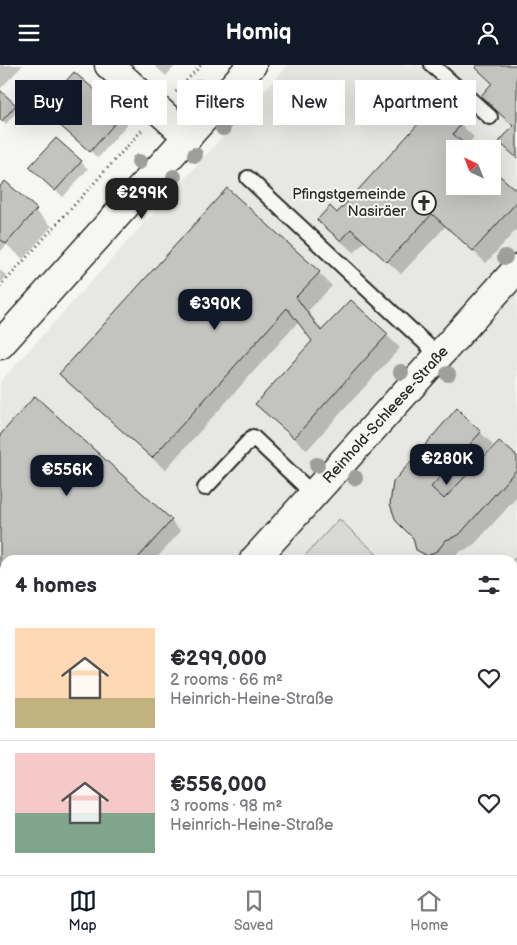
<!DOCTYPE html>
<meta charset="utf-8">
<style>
:root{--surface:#fff;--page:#f7f7f7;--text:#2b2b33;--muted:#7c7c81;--line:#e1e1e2;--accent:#111827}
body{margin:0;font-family:"Balsamiq Sans",sans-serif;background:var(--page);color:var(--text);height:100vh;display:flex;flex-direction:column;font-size:19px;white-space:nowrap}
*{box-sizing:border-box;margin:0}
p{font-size:16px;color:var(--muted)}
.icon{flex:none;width:28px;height:28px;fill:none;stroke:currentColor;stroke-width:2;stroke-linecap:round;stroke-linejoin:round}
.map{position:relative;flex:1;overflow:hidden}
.drawer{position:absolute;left:0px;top:490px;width:518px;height:320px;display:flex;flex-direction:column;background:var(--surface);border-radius:15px 15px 0 0;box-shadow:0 5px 20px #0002}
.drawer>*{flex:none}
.guide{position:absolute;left:15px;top:15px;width:488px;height:45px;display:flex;gap:10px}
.needle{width:32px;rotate:317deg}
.controls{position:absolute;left:446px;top:75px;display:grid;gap:10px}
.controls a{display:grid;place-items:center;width:55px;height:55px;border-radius:0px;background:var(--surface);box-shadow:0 5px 20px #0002;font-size:25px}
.price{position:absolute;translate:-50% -42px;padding:0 11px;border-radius:10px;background:var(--accent);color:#fff;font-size:16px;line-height:32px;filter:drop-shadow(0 1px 2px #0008)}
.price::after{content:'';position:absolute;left:50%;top:30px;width:15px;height:11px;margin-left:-8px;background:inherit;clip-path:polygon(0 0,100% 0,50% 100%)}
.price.on{background:#222;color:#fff}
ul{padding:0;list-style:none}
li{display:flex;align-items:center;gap:15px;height:125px;padding:0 15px}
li+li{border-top:1px solid var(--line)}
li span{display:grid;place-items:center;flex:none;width:140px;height:100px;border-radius:0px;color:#555}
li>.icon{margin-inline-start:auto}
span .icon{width:60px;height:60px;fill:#fffc;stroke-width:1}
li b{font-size:21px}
h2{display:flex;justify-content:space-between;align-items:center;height:60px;padding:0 15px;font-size:21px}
.chip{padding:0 18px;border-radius:0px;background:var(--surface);box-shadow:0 5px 20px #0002;font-size:18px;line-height:45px}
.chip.on{background:var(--accent);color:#fff}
header{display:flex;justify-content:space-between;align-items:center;height:65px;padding:0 15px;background:var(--accent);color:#fff;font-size:22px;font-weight:600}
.menu{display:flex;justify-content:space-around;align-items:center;height:70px;border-top:1px solid var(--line);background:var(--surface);font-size:14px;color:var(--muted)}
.menu a{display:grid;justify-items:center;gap:2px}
.menu .on{color:var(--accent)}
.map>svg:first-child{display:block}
.built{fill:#e7e7e3;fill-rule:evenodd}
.green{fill:#d9d9d5;stroke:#828280}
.shadow{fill:#0003}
.building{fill:#c3c3c0;stroke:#2b2b2b}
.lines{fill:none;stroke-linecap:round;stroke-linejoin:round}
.service-casing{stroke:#2b2b2b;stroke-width:18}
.minor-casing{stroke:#2b2b2b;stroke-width:31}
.path{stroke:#2b2b2b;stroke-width:3;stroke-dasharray:1 4;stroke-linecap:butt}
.service{stroke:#f6f6f2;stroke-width:14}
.minor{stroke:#f6f6f2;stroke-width:28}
.tree{fill:#9e9e9c}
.labels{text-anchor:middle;stroke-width:4;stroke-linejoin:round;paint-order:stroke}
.poi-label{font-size:15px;fill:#2b2b2b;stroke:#f6f6f2;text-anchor:end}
.street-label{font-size:15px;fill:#2b2b2b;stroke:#f6f6f2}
</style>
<header><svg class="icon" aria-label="menu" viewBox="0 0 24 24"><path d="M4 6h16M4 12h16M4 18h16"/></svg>Homiq<svg class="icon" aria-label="person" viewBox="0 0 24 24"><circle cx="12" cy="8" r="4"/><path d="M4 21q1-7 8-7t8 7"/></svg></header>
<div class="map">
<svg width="517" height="810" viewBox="0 0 517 810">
<rect width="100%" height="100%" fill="#f6f6f2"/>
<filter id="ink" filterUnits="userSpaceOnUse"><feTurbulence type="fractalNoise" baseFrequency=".02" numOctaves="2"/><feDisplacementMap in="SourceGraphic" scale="10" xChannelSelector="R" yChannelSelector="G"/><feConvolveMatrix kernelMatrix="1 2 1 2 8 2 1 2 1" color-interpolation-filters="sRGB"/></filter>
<g filter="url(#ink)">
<path class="built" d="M288,0h229v810h-517v-493zM455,84h37v37h-37zM5,495h507v310h-507z"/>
<g class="green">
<path d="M339,454l44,41h-82z"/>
<path d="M517,491v161l-4,6 -1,-162z"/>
<path d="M0,656l5,5v65l-5,5z"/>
</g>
<g class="shadow">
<path d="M0,0h23l-22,23 -1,-1z"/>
<path d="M154,0h22l-10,11z"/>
<path d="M74,8l55,49 -31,36 -48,-42z"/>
<path d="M0,26l19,18 -13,15 -6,-6z"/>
<path d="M431,32l43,40 -8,10 -11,2v37l62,6v37l-31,34 -40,-37 -45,48 -36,-33 -11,12 -22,-20 6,-18 82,-92z"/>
<path d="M81,97l7,7 -25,28 -25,-23z"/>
<path d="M5,118l47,43 -29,33 -16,-14 -7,7v-64z"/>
<path d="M0,205l7,6 -7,8z"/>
<path d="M319,208l13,13 -24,25 15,20 28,-30 49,47 -93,102 -37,-34 44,-75 -15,-20 -134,149 -105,-96z"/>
<path d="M457,344l36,36 -8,10 2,1 30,2v39l-45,50 -13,5 -6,8h-25l-11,-11 -3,-11 -17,-17z"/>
<path d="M0,372l171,84 10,10 -26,29h-150v26l-5,-4z"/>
<path d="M445,805h4l5,5h-13z"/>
</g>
<g class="building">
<path d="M476,0h41v93l-18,-16 14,-16 -32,-30 11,-13 -17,-16z"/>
<path d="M74,7l49,42 -33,38 -49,-43z"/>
<path d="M0,25l16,15 -14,16 -2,-1z"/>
<path d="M431,30l31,28 -9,11 17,15h-15v37h37v-17l25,22v11l-44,49 -41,-37 -45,48 -36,-33 -10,12 -24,-21 13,-14 7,7 82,-90 -7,-7z"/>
<path d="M56,73l26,23 -27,30 -26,-24z"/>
<path d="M5,116l32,28 -31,35 -6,-5v-53z"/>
<path d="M227,123l93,84 -24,25 25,34 30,-31 37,34 -94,104 -39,-34 57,-63 -25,-33 -135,150 -93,-84z"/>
<path d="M35,331l137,124 -36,40h-131v27l-5,-5v-147z"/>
<path d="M457,343l24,24 -50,55 13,12 55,-58 18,15v13l-58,66 -13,5 -8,10 -10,6 -12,-6 -3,-12 -17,-17 -6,-17 3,-22z"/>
<path d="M169,805h123l6,5h-124z"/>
</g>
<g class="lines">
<g class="service-casing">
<g id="service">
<path d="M432,0l58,52"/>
<path d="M248,113l190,177"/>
<path d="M205,423l48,-51 60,57"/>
</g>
</g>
<g class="minor-casing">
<g id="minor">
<path d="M109,0l79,72"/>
<path d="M0,280l252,-280"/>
<path id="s1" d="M254,495l263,-291"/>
<path d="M0,778l5,-6"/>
</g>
</g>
<g class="path">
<path d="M176,27l25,-27"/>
<path d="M0,222l142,-157"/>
</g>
<use href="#service" class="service"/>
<use href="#minor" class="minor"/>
</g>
<g class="tree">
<circle cx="200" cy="22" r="8"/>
<circle cx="249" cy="35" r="8"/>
<circle cx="223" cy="63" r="8"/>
<circle cx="195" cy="90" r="8"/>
<circle cx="139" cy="97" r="8"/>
<circle cx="174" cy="112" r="8"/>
<circle cx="505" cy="192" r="8"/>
<circle cx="401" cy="307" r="8"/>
<circle cx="448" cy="309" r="8"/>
<circle cx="317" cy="400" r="8"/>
<circle cx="355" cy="413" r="8"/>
</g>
</g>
<defs>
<g id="church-ring" transform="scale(1.25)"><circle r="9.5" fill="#f6f6f2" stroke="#2b2b2b" stroke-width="1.5"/><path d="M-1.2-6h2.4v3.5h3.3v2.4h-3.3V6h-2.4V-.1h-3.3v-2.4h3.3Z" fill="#2b2b2b"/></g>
</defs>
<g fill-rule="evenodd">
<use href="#church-ring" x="424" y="138"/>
</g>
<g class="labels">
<g class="poi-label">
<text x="406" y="134">Pfingstgemeinde<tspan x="406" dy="17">Nasiräer</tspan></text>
</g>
<g class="street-label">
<text dy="5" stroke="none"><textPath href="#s1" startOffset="196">Reinhold-Schleese-Straße</textPath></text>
</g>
</g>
</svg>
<div class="controls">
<a><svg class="needle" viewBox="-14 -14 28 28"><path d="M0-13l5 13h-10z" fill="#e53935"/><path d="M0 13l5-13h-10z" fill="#7c7c81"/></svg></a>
</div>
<b class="price on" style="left:142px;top:155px">€299K</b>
<b class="price" style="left:215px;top:266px">€390K</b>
<b class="price" style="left:447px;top:421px">€280K</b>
<b class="price" style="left:67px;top:432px">€556K</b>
<div class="guide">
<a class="chip on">Buy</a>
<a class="chip">Rent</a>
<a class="chip">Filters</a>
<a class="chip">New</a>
<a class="chip">Apartment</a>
</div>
<section class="drawer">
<h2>4 homes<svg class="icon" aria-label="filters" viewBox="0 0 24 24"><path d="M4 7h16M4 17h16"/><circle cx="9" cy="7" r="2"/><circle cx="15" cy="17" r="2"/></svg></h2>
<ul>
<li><span style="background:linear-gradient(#ffd9b3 70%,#c2b280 0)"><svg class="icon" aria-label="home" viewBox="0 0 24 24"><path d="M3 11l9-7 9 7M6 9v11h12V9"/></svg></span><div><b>€299,000</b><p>2 rooms · 66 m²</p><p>Heinrich-Heine-Straße</p></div><svg class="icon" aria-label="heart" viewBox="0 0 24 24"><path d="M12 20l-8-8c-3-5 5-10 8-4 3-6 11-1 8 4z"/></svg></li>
<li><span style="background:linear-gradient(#f6c9c9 60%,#7fa58c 0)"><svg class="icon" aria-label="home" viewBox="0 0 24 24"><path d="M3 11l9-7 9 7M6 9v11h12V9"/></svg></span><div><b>€556,000</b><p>3 rooms · 98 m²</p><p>Heinrich-Heine-Straße</p></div><svg class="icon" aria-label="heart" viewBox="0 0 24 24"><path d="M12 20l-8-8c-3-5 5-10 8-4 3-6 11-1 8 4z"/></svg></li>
</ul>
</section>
</div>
<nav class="menu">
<a class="on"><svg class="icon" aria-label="map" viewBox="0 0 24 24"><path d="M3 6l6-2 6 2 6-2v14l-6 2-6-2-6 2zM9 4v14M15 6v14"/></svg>Map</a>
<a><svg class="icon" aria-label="saved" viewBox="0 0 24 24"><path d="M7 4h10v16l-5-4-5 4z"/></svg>Saved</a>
<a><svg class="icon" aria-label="home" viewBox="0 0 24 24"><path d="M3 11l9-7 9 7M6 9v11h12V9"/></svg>Home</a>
</nav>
